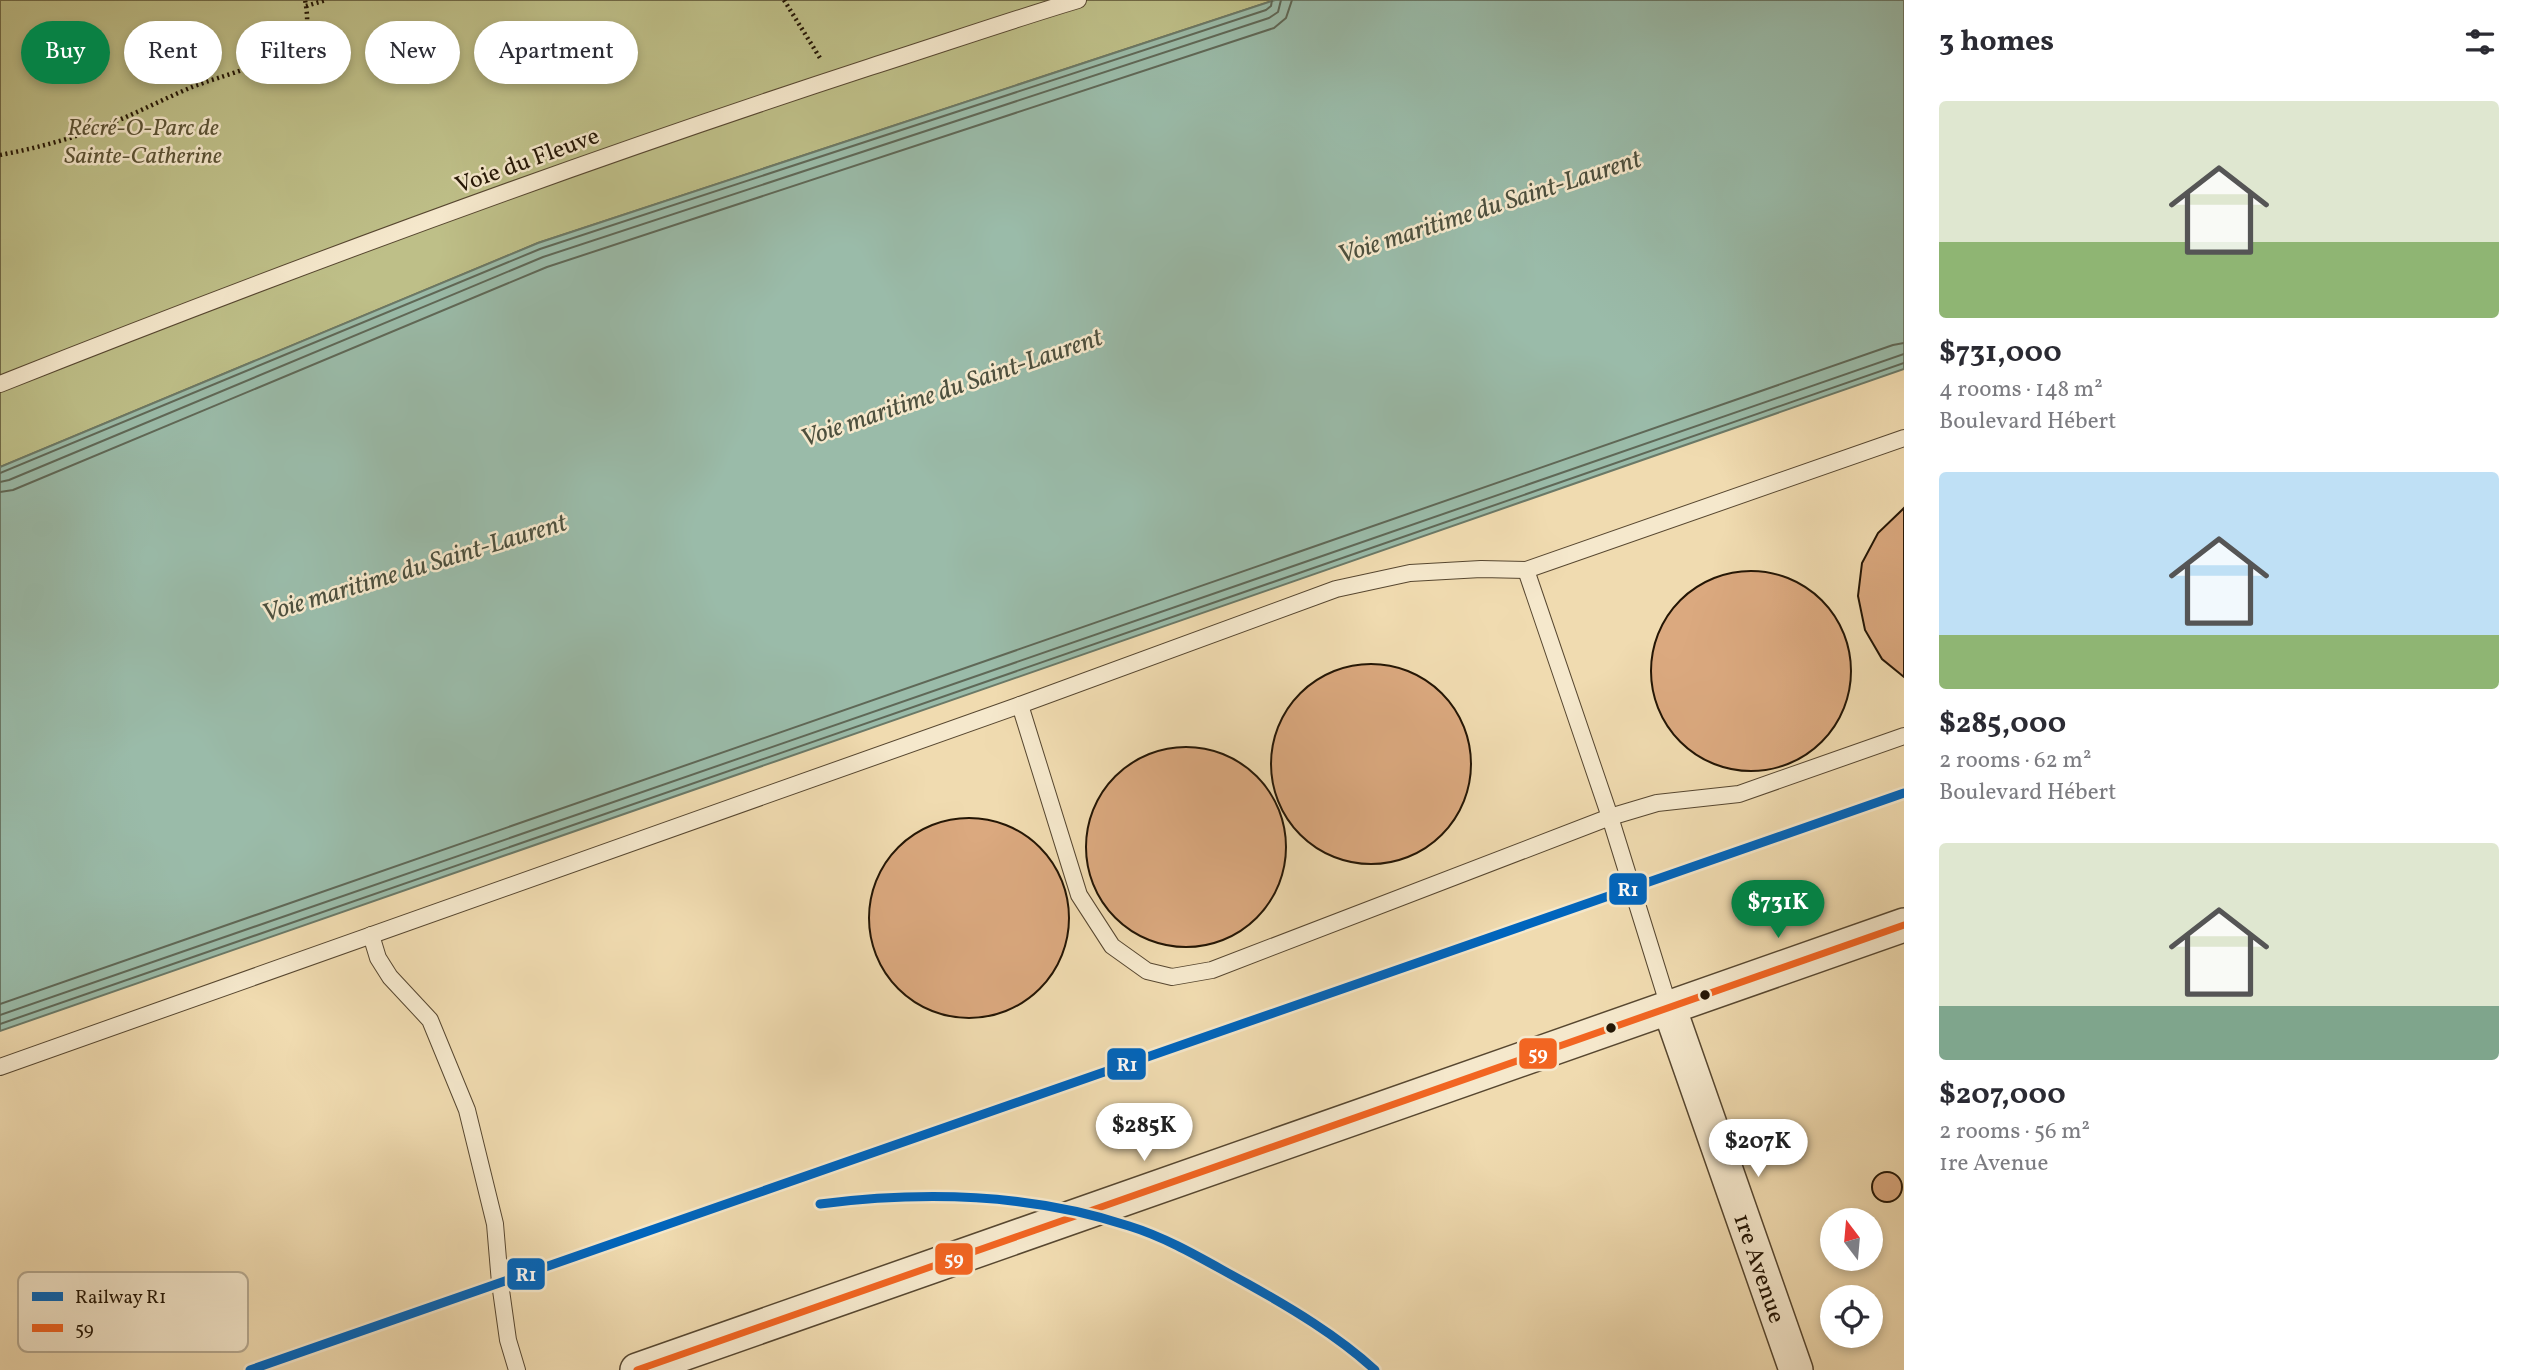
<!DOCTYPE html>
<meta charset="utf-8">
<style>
:root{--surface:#fff;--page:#f7f7f7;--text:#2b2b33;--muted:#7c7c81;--accent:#0b8043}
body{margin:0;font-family:Vollkorn,serif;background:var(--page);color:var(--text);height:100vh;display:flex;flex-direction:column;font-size:26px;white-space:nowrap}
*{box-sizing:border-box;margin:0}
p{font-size:23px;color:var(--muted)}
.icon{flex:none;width:38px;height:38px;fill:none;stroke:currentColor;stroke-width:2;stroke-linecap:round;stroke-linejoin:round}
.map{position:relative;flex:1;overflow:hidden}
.drawer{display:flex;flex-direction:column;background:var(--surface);width:630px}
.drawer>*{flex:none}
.banner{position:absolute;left:21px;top:21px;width:665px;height:63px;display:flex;gap:14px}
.needle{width:46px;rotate:344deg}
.controls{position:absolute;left:1820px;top:1208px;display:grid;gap:14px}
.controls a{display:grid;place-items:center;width:63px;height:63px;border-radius:50%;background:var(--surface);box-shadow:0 4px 10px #0003;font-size:35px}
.price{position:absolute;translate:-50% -60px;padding:0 16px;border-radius:24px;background:#fff;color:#222;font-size:23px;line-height:46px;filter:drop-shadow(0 2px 4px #0008)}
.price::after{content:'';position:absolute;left:50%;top:42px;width:21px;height:16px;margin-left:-10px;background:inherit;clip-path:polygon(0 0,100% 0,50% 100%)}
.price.active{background:var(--accent);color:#fff}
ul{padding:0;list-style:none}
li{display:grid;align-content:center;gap:14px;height:371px;padding:0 35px}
li span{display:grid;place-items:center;height:217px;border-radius:7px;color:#555}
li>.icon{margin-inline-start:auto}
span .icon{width:126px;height:126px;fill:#fffc;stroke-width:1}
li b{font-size:30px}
h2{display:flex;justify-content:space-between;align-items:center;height:84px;padding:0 35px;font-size:30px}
.tag{padding:0 24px;border-radius:32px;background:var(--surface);box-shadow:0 4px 10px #0003;font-size:24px;line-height:63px}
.tag.active{background:var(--accent);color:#fff}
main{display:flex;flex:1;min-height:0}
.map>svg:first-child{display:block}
.green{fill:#bebf88;stroke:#716a46;stroke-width:2}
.water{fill:#9abba9;stroke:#6b7967;stroke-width:2}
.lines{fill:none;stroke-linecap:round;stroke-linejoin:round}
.shore{stroke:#5f6857;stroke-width:2}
.building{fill:#dba97f;stroke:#241605;stroke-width:2}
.lane-casing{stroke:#574730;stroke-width:18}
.street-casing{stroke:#574730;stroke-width:36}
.path{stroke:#241605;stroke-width:4.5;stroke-dasharray:2 3.5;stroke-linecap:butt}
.lane{stroke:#f5e8cc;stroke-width:16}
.street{stroke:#f5e8cc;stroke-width:33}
.bus-1-casing{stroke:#f5e8cc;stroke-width:12}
.bus-1{stroke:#f26522;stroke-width:7}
.rail-1-casing{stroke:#f5e8cc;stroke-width:14}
.rail-1{stroke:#0065bd;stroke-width:9}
.bus-dot{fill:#241605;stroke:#f5e8cc;stroke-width:2.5}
.labels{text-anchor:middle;stroke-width:5;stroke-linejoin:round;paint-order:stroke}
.park-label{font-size:24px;font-style:italic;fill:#5a5133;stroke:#f5e8cc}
.street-label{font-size:24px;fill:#241605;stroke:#f5e8cc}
.water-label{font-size:26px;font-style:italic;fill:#4d503e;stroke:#f5e8cc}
.key{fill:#f5e8cc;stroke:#b6a990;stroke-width:2}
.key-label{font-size:19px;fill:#241605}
.line-badge{stroke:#f5e8cc;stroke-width:2.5}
.badge-label{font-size:19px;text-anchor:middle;font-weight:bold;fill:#fff}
</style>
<main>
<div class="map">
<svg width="1904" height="1370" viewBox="0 0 1904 1370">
<rect width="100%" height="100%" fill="#f0dbb0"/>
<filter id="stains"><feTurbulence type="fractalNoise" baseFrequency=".00286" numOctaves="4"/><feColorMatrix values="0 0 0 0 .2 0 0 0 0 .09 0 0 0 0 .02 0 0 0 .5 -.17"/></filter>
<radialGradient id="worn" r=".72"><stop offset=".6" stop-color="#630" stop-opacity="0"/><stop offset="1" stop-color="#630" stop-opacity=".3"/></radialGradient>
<path class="green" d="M0,0h1275l-737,243 -538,224z"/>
<path class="water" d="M1275,0h629v369l-1904,662v-564l538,-224z"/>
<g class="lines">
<g class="shore">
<path d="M0,473l540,-224 726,-239 5,-4 1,-6"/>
<path d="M0,482l9,-2 534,-223 726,-239 9,-6 3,-12"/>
<path d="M0,492l13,-2 534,-223 727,-239 12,-10 6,-18"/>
<path d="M0,1004l1893,-659 11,-2"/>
<path d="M0,1015l1904,-661"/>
<path d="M0,1024l1904,-661"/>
</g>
</g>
<g class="building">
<path d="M1904,508v169l-22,-18 -17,-29 -7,-34 4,-33 16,-30z"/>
<circle cx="1751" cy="671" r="100"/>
<circle cx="1371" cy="764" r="100"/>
<circle cx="1186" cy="847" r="100"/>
<circle cx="969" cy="918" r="100"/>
<circle cx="1887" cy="1187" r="15"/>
</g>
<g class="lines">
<g class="lane-casing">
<g id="lane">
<path d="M0,384c287,-114 576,-221 870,-317 69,-22 138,-46 208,-67"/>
<path d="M1526,570l84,247 59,190"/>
<path d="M1020,705l59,190 33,51 35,25 25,6 40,-7 398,-153 47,-14 82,-9 165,-58"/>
<path d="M371,935l7,23 12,19 40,43 37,90 28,114 5,59 8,57 9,30"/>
<path d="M0,1067l1020,-362 316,-116 74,-16 71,-4 45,1 378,-132"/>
</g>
</g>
<g class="street-casing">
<g id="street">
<path d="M1669,1007l127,363"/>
<path d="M637,1370l1267,-445"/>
</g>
</g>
<g class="path">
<path d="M784,0l36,58"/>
<path d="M306,6l20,-6"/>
<path d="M0,155c32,-6 63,-14 94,-25 33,-12 65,-29 98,-43 24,-10 99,-28 112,-50 5,-9 3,-27 1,-37"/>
</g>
<use href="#lane" class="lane"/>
<use href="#street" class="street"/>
<g class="bus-1-casing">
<path id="bus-1" d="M637,1370l1267,-445"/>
</g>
<use href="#bus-1" class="bus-1"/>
<g class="rail-1-casing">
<g id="rail-1">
<path d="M820,1204c103,-13 209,-11 309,22 42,13 80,37 119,58 43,24 90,52 127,86"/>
<path d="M250,1370l1654,-577"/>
</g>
</g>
<use href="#rail-1" class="rail-1"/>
</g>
<g class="bus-dot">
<circle cx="1705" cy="995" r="6"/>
<circle cx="1611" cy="1028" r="6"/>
</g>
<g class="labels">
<g class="park-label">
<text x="143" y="135">Récré-O-Parc de<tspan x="143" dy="28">Sainte-Catherine</tspan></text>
</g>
<g class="street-label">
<text transform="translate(527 160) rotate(-20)" y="8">Voie du Fleuve</text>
<text transform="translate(1760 1268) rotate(71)" y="8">1re Avenue</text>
</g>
<g class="water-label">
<text transform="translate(1489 206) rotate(-18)" y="9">Voie maritime du Saint-Laurent</text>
<text transform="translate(951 387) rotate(-19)" y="9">Voie maritime du Saint-Laurent</text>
<text transform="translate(414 567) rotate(-17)" y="9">Voie maritime du Saint-Laurent</text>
</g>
</g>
<rect x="18" y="1272" width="230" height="80" rx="10" class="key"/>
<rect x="32" y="1292" width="31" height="9" fill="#0065bd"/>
<rect x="32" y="1324" width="31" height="8" fill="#f26522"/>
<g class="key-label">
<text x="75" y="1303">Railway R1</text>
<text x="75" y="1335">59</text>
</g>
<g class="line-badge">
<rect x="1608" y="872" width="40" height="34" rx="7" fill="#0065bd"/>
<rect x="1518" y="1037" width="40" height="33" rx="7" fill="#f26522"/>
<rect x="1106" y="1047" width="41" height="34" rx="7" fill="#0065bd"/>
<rect x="934" y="1242" width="40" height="34" rx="7" fill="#f26522"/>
<rect x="506" y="1257" width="40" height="34" rx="7" fill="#0065bd"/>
</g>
<g class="badge-label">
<text x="1628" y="896">R1</text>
<text x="1538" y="1060">59</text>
<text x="1127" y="1071">R1</text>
<text x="954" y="1265">59</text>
<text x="526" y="1281">R1</text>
</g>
<rect width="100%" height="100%" filter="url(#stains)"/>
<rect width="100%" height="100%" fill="url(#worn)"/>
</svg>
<div class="controls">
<a><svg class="needle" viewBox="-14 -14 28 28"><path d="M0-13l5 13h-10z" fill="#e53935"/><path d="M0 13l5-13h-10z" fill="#7c7c81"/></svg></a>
<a><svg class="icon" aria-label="locate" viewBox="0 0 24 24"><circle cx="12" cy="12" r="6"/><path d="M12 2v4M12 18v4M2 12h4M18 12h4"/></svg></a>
</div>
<b class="price active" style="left:1778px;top:940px">$731K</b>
<b class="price" style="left:1144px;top:1163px">$285K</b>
<b class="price" style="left:1758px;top:1179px">$207K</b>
<div class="banner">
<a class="tag active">Buy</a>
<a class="tag">Rent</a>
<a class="tag">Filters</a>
<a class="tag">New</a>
<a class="tag">Apartment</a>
</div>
</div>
<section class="drawer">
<h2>3 homes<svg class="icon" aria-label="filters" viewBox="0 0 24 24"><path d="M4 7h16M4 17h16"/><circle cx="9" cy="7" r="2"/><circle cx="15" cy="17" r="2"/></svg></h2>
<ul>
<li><span style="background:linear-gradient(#dfe7d0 65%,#8fb573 0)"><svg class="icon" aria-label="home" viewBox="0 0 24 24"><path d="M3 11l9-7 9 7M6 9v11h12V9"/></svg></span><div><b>$731,000</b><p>4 rooms · 148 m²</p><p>Boulevard Hébert</p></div></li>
<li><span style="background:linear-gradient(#bfe0f5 75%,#8fb573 0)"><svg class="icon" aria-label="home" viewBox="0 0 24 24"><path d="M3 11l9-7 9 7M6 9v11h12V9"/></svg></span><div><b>$285,000</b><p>2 rooms · 62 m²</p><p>Boulevard Hébert</p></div></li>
<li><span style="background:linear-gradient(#dfe7d0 75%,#7fa58c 0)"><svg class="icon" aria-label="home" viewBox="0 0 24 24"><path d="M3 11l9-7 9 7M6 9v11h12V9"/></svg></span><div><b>$207,000</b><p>2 rooms · 56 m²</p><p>1re Avenue</p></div></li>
</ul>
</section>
</main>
